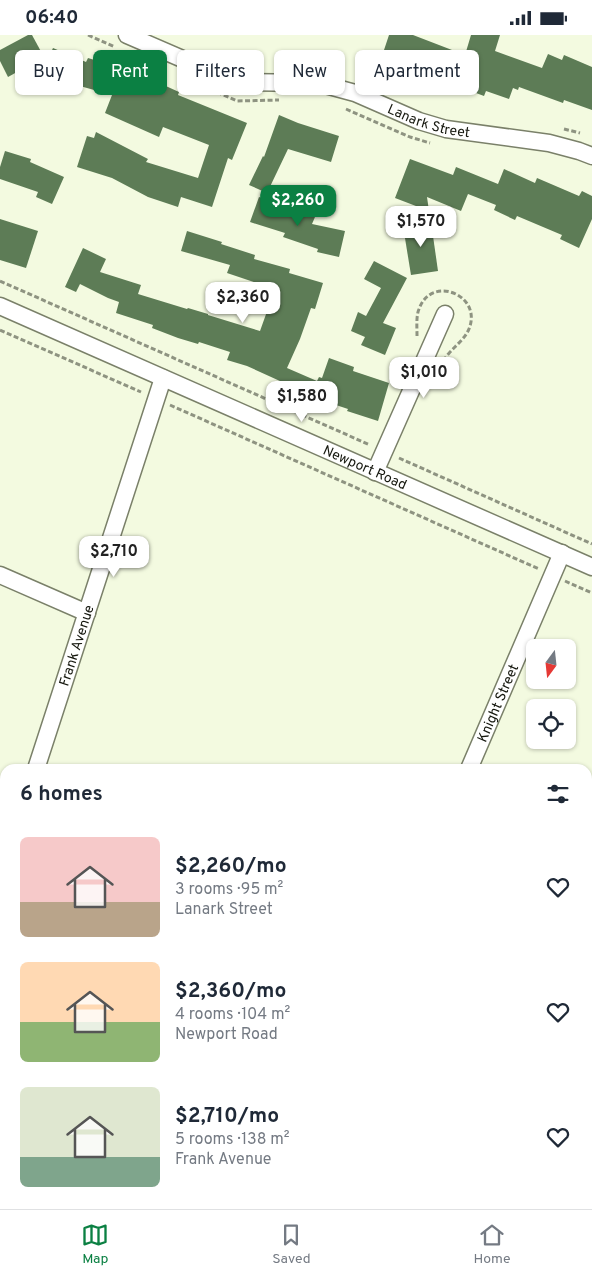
<!DOCTYPE html>
<meta charset="utf-8">
<style>
:root{--surface:#fff;--page:#f6f6f7;--text:#1f2937;--muted:#747a83;--line:#e0e1e3;--accent:#0b8043}
body{margin:0;font-family:Overpass,sans-serif;background:var(--page);color:var(--text);height:100vh;display:flex;flex-direction:column;font-size:19px;white-space:nowrap}
*{box-sizing:border-box;margin:0}
p{font-size:16px;color:var(--muted)}
.icon{flex:none;width:28px;height:28px;fill:none;stroke:currentColor;stroke-width:2;stroke-linecap:round;stroke-linejoin:round}
.map{position:relative;flex:1;overflow:hidden}
.sheet{position:absolute;left:0px;top:729px;width:592px;height:446px;display:flex;flex-direction:column;background:var(--surface);border-radius:15px 15px 0 0;box-shadow:0 1px 4px #0004}
.sheet>*{flex:none}
.guide{position:absolute;left:15px;top:15px;width:562px;height:45px;display:flex;gap:10px}
.needle{width:32px;rotate:195deg}
.tools{position:absolute;left:526px;top:604px;display:grid;gap:10px}
.tools a{display:grid;place-items:center;width:50px;height:50px;border-radius:8px;background:var(--surface);box-shadow:0 1px 4px #0004;font-size:25px}
.price{position:absolute;translate:-50% -42px;padding:0 11px;border-radius:10px;background:#fff;color:#222;font-size:16px;line-height:32px;filter:drop-shadow(0 1px 2px #0008)}
.price::after{content:'';position:absolute;left:50%;top:30px;width:15px;height:11px;margin-left:-8px;background:inherit;clip-path:polygon(0 0,100% 0,50% 100%)}
.price.selected{background:var(--accent);color:#fff}
ul{padding:0;list-style:none}
li{display:flex;align-items:center;gap:15px;height:125px;padding:0 20px}
li span{display:grid;place-items:center;flex:none;width:140px;height:100px;border-radius:8px;color:#555}
li>.icon{margin-inline-start:auto}
span .icon{width:60px;height:60px;fill:#fffc;stroke-width:1}
li b{font-size:21px}
h2{display:flex;justify-content:space-between;align-items:center;height:60px;padding:0 20px;font-size:21px}
.pill{padding:0 18px;border-radius:8px;background:var(--surface);box-shadow:0 1px 4px #0004;font-size:18px;line-height:45px}
.pill.selected{background:var(--accent);color:#fff}
.status{display:flex;justify-content:space-between;align-items:center;height:35px;padding:0 25px;background:var(--surface);direction:ltr}
.status svg{height:14px;fill:currentColor}
.tabs{display:flex;justify-content:space-around;align-items:center;height:70px;border-top:1px solid var(--line);background:var(--surface);font-size:14px;color:var(--muted)}
.tabs a{display:grid;justify-items:center;gap:2px}
.tabs .selected{color:var(--accent)}
.map>svg:first-child{display:block}
.building{fill:#5d7c56}
.lines{fill:none;stroke-linecap:round;stroke-linejoin:round}
.street-casing{stroke:#7a8069;stroke-width:19}
.path{stroke:#8e9381;stroke-width:3;stroke-dasharray:5 2.5;stroke-linecap:butt}
.street{stroke:#fff;stroke-width:16}
.labels{text-anchor:middle;stroke-width:5;stroke-linejoin:round;paint-order:stroke}
.street-label{font-size:14px;fill:#15170e;stroke:#fff}
</style>
<div class="status"><b>06:40</b><svg viewBox="0 0 49 12"><path d="M0 12V9h3v3zM5 12V6h3v6zM10 12V3h3v9zM15 12V0h3v12zM26 1h20v11H26zM47 4h2v5h-2z"/></svg></div>
<div class="map">
<svg width="592" height="1174" viewBox="0 0 592 1174">
<rect width="100%" height="100%" fill="#f3fae0"/>
<g class="building">
<path d="M28,0h4l12,22 -36,20 -8,-16v-11z"/>
<path d="M389,0h24l52,20 6,-20h29l-5,16 47,17 6,-14 14,6 2,-5 28,12v43l-28,-10 -1,3 -44,-16 -1,3 -5,-2 -4,11 -23,-8 -2,5 -72,-27 -1,6 -32,-10z"/>
<path d="M53,13l33,14 2,-4 26,8 -2,5 42,16 3,-5 22,10 -1,3 69,28 -15,37 -4,-2 -16,49 -31,-10 -3,10 -30,-10 -36,-19 -35,-11 10,-31 7,2 2,-6 52,27 -2,3 52,16 11,-33 -46,-18 -4,10 -54,-24 7,-18 -50,-14 -4,9 -20,-9z"/>
<path d="M279,80l19,8 41,13 -8,26 -43,-13 -21,44 -18,-8 14,-29 1,1z"/>
<path d="M5,116l26,8 -1,3 34,15 -12,27 -16,-7 2,-5 -38,-13v-12z"/>
<path d="M410,124l43,16 3,-8 42,17 6,-15 31,14 2,-5 42,18 3,-5 10,5v23l-13,29 -19,-9 2,-4 -45,-19 -2,4 -21,-10 2,-5 -28,-11 -7,17 -34,-14 2,14 -34,-13z"/>
<path d="M259,162l56,20 -3,7 33,7 -6,26 -22,-5 1,-3 -35,-12 2,-4 -35,-11z"/>
<path d="M0,184l38,12 -12,37 -26,-8z"/>
<path d="M431,187l7,49 -27,4 -8,-49z"/>
<path d="M187,196l35,11 -1,2 34,11 -1,4 36,10 -1,4 34,10 -8,26 -4,-1 -11,31 -13,29 30,13 2,-4 3,1 7,-20 25,9 -1,4 36,12 -11,38 -31,-10 1,-2 -36,-12 1,-1 -66,-30 -20,-6 3,-8 -31,-10 -1,2 -20,-6 -26,-10 1,-3 -37,-12 3,-11 -11,-4 -28,-14 -4,8 -11,-5 18,-39 23,11 -6,13 41,13 -3,9 49,15 1,-1 20,6v1l52,16 15,-42 -48,-16 3,-8 -49,-14z"/>
<path d="M374,226l33,17 -24,45 13,5 -11,27 -24,-10 4,-8 -14,-6 7,-19 8,4 15,-28 -17,-9z"/>
</g>
<g class="lines">
<g class="street-casing">
<g id="street">
<path id="s1" d="M127,0l81,35 34,12 76,1 37,10 64,28 27,8 103,14 30,8 13,5"/>
<path id="s2" d="M0,271l592,261"/>
<path d="M375,437l70,-158"/>
<path d="M0,540l87,38"/>
<path id="s3" d="M36,734l127,-391"/>
<path id="s4" d="M469,734l93,-216"/>
<path d="M0,795l5,2"/>
<path d="M0,843l5,-15"/>
<path d="M588,872l4,3"/>
<path d="M227,1170l9,4"/>
<path d="M489,1170l7,4"/>
<path d="M272,1174l2,-4"/>
</g>
</g>
<g class="path">
<path d="M88,0l27,12"/>
<path d="M322,32h9l11,4"/>
<path d="M217,57l20,9 42,-1"/>
<path d="M346,74l64,28 20,6"/>
<path d="M564,94l16,4"/>
<path d="M0,246l370,164"/>
<path d="M0,295l141,62"/>
<path d="M417,301c0,-9 -1,-20 2,-27 12,-34 61,-15 51,17 -4,14 -19,22 -26,34"/>
<path d="M170,370l369,164"/>
<path d="M399,423l193,86"/>
<path d="M565,546l27,12"/>
<path d="M0,776l5,2"/>
<path d="M588,896l4,3"/>
<path d="M0,897l5,-15"/>
<path d="M0,1056l5,2"/>
<path d="M184,1170l9,4"/>
</g>
<use href="#street" class="street"/>
</g>
<g class="labels">
<g class="street-label">
<text dy="5" stroke="none"><textPath href="#s1" startOffset="318">Lanark Street</textPath></text>
<text dy="5" stroke="none"><textPath href="#s2" startOffset="399">Newport Road</textPath></text>
<text dy="5" stroke="none"><textPath href="#s3" startOffset="130">Frank Avenue</textPath></text>
<text dy="5" stroke="none"><textPath href="#s4" startOffset="72">Knight Street</textPath></text>
</g>
</g>
</svg>
<div class="tools">
<a><svg class="needle" viewBox="-14 -14 28 28"><path d="M0-13l5 13h-10z" fill="#e53935"/><path d="M0 13l5-13h-10z" fill="#747a83"/></svg></a>
<a><svg class="icon" aria-label="locate" viewBox="0 0 24 24"><circle cx="12" cy="12" r="6"/><path d="M12 2v4M12 18v4M2 12h4M18 12h4"/></svg></a>
</div>
<b class="price selected" style="left:298px;top:192px">$2,260</b>
<b class="price" style="left:421px;top:213px">$1,570</b>
<b class="price" style="left:243px;top:289px">$2,360</b>
<b class="price" style="left:424px;top:364px">$1,010</b>
<b class="price" style="left:302px;top:388px">$1,580</b>
<b class="price" style="left:114px;top:543px">$2,710</b>
<div class="guide">
<a class="pill">Buy</a>
<a class="pill selected">Rent</a>
<a class="pill">Filters</a>
<a class="pill">New</a>
<a class="pill">Apartment</a>
</div>
<section class="sheet">
<h2>6 homes<svg class="icon" aria-label="filters" viewBox="0 0 24 24"><path d="M4 7h16M4 17h16"/><circle cx="9" cy="7" r="2"/><circle cx="15" cy="17" r="2"/></svg></h2>
<ul>
<li><span style="background:linear-gradient(#f6c9c9 65%,#b9a48a 0)"><svg class="icon" aria-label="home" viewBox="0 0 24 24"><path d="M3 11l9-7 9 7M6 9v11h12V9"/></svg></span><div><b>$2,260/mo</b><p>3 rooms · 95 m²</p><p>Lanark Street</p></div><svg class="icon" aria-label="heart" viewBox="0 0 24 24"><path d="M12 20l-8-8c-3-5 5-10 8-4 3-6 11-1 8 4z"/></svg></li>
<li><span style="background:linear-gradient(#ffd9b3 60%,#8fb573 0)"><svg class="icon" aria-label="home" viewBox="0 0 24 24"><path d="M3 11l9-7 9 7M6 9v11h12V9"/></svg></span><div><b>$2,360/mo</b><p>4 rooms · 104 m²</p><p>Newport Road</p></div><svg class="icon" aria-label="heart" viewBox="0 0 24 24"><path d="M12 20l-8-8c-3-5 5-10 8-4 3-6 11-1 8 4z"/></svg></li>
<li><span style="background:linear-gradient(#dfe7d0 70%,#7fa58c 0)"><svg class="icon" aria-label="home" viewBox="0 0 24 24"><path d="M3 11l9-7 9 7M6 9v11h12V9"/></svg></span><div><b>$2,710/mo</b><p>5 rooms · 138 m²</p><p>Frank Avenue</p></div><svg class="icon" aria-label="heart" viewBox="0 0 24 24"><path d="M12 20l-8-8c-3-5 5-10 8-4 3-6 11-1 8 4z"/></svg></li>
</ul>
</section>
</div>
<nav class="tabs">
<a class="selected"><svg class="icon" aria-label="map" viewBox="0 0 24 24"><path d="M3 6l6-2 6 2 6-2v14l-6 2-6-2-6 2zM9 4v14M15 6v14"/></svg>Map</a>
<a><svg class="icon" aria-label="saved" viewBox="0 0 24 24"><path d="M7 4h10v16l-5-4-5 4z"/></svg>Saved</a>
<a><svg class="icon" aria-label="home" viewBox="0 0 24 24"><path d="M3 11l9-7 9 7M6 9v11h12V9"/></svg>Home</a>
</nav>
